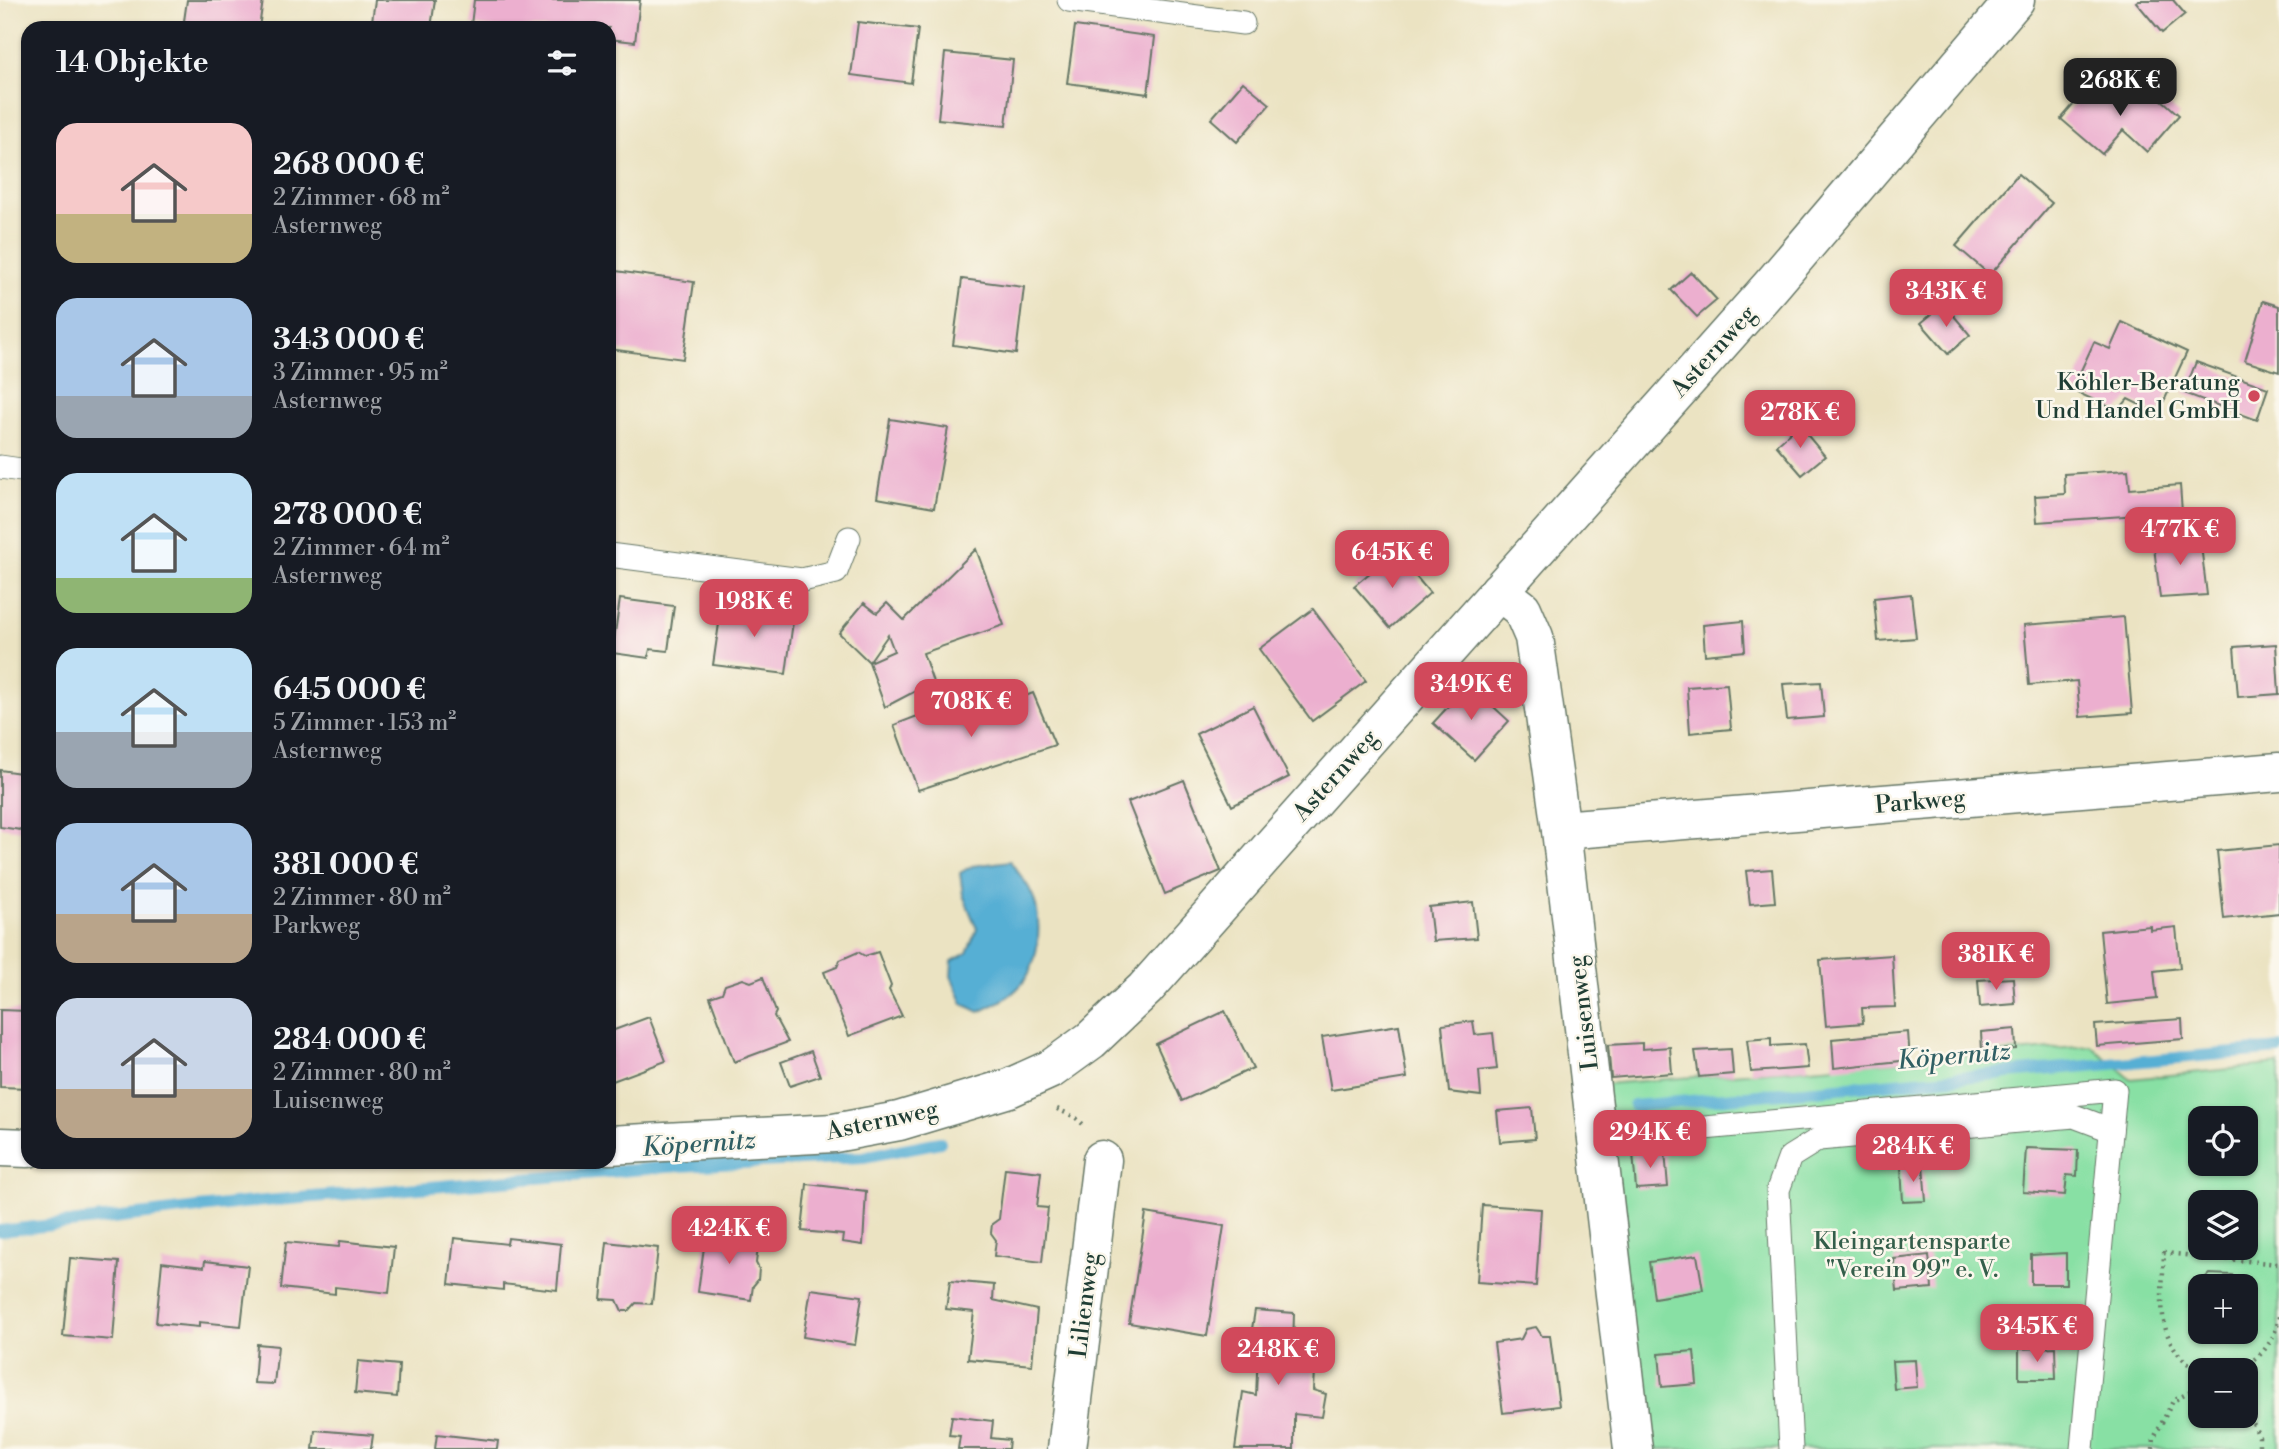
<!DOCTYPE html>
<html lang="de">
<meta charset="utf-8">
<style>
:root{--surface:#171b24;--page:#242831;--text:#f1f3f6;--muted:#9ea1a6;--accent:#d1495b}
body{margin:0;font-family:"Libre Bodoni",serif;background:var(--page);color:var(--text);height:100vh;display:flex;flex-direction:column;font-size:26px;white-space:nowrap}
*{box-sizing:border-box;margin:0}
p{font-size:23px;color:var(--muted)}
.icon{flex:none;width:38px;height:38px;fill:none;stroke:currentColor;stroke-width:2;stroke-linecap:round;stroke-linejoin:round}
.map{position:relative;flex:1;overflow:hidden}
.drawer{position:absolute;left:21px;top:21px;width:595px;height:1148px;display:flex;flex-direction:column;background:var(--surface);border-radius:21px;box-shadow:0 2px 5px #0004}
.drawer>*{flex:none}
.controls{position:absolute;left:2188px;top:1106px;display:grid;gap:14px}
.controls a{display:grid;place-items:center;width:70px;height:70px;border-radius:14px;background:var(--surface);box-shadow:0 2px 5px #0004;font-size:35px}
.price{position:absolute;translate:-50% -60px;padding:0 16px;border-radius:14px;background:var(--accent);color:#fff;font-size:23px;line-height:46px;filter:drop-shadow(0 2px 4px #0008)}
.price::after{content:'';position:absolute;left:50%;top:42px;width:21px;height:16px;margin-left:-10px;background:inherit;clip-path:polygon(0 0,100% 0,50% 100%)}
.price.on{background:#222;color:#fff}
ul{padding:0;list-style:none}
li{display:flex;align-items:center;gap:21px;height:175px;padding:0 35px}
li span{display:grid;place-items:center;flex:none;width:196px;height:140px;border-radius:21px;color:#555}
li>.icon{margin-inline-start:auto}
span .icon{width:84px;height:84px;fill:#fffc;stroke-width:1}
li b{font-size:30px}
h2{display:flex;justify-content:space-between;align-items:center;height:84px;padding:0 35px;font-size:30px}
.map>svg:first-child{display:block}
.green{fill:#88e0a4;stroke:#548e6c;stroke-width:2;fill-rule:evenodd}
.water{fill:#57afd4;stroke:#3b7684;stroke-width:2}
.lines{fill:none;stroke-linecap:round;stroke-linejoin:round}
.stream{stroke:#57afd4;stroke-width:12}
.building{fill:#ecafcf}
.service-casing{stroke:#676;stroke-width:25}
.minor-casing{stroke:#676;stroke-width:41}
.path{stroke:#676;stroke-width:4.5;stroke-dasharray:2 5;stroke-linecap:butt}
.service{stroke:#fff;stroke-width:23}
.minor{stroke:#fff;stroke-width:38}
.poi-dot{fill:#d1495b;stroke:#fbf7ec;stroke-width:2.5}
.labels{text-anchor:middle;stroke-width:5;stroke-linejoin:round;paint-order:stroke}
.street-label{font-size:24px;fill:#1f3d34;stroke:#fbf7ec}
.poi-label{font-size:24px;fill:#1f3d34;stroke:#fbf7ec;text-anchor:end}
.park-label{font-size:24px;fill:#345e4a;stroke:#fbf7ec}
.water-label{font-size:26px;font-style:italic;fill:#305f64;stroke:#fbf7ec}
</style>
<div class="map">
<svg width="2279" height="1449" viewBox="0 0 2279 1449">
<rect width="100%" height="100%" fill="#fbf7ec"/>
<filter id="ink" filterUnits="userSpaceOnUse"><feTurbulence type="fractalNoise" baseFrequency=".0143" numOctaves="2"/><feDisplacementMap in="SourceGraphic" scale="14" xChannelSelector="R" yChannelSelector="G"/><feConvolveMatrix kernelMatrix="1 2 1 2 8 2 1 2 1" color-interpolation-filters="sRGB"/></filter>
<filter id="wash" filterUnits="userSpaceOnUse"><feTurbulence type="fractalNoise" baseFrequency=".00686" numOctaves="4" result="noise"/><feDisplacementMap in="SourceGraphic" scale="28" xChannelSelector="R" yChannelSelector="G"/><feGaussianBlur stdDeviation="1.57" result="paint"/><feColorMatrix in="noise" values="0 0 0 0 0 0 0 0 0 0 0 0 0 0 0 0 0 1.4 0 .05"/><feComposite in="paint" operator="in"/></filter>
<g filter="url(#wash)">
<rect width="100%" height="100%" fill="#ebe3c2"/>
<path class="green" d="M2091,1046l40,33 148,-15v385h-656l-44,-363zM2200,1118h45v46h-45zM2200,1202h45v46h-45zM2200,1286h45v46h-45zM2200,1370h45v46h-45z"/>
<path class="water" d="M1010,861c6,9 14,18 19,27 15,26 12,75 -9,98 -11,12 -26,19 -41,26l-16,-8 -12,-28 1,-15 15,-8 10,-24 -14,-34 -3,-22 12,-7z"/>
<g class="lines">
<g class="stream">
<path d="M1634,1106l645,-57"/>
<path d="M0,1231l242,-28 436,-37 185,-9 77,-15"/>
</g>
</g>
<g id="blocks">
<g class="building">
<path d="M187,0h76l-4,28h-76z"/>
<path d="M375,0h60l-4,28h-60z"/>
<path d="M474,0h166l-5,42 -26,-3v-11h-105l-33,-3z"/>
<path d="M2139,0h34l12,14 -23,19 -26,-31z"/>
<path d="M858,22l60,7 -7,54 -60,-8z"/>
<path d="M1075,26l80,11 -7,57 -81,-11z"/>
<path d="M945,53l68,7 -7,66 -68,-7z"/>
<path d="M1243,82l27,22 -33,38 -26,-23z"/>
<path d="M2142,82l37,33 -32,37 -24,-22 -21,24 -41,-35 31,-36 28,24z"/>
<path d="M2018,174l34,29 -62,72 -34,-29z"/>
<path d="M609,270l85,12 -11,77 -74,-10z"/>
<path d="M1691,272l26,28 -20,17 -26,-27z"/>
<path d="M962,279l62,8 -8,67 -63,-9z"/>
<path d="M2263,301l16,5v66l-34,-11z"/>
<path d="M1944,304l26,31 -22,19 -27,-31z"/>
<path d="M2122,322l65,30 -29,62 -30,-15 -10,12 -46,-21 22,-48 16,7z"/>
<path d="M2196,362l72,26 -11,32 -73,-27z"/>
<path d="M890,419l58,9 -14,80 -57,-10z"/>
<path d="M1799,425l26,31 -23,19 -26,-30z"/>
<path d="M2128,470l2,19 50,-4 2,27 -145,10 -2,-26 30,-2 -1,-20z"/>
<path d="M2200,537l7,58 -47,3 -7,-60z"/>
<path d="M976,549l28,76 -81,28 10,29 -48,25 -16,-45 25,-11 -6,-16 -19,27 -30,-29 25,-30 13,10 10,-10 17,17z"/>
<path d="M1395,552l35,41 -40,35 -36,-42z"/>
<path d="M1911,594l5,44 -38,3 -4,-43z"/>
<path d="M620,599l54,7 -6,45 -18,-2 -2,9 -36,-5z"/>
<path d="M722,603l72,11 -8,60 -73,-9z"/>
<path d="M1313,609l53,72 -54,40 -53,-72z"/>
<path d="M2124,617l8,96 -52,4 -3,-36 -48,4 -5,-60z"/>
<path d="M1743,621l2,30 -40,4 -2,-30z"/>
<path d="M2276,644l3,50 -41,3 -4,-50z"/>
<path d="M1821,682l3,35 -37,3 -4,-36z"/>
<path d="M1469,684l40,37 -35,39 -41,-37z"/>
<path d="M1727,684l4,45 -41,4 -3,-46z"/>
<path d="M1033,693l22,52 -137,45 -24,-65 70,-27 11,18z"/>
<path d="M1253,706l36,71 -57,29 -36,-72z"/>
<path d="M0,770l28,4v57l-28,-4z"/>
<path d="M1184,780l37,91 -56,23 -37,-92z"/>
<path d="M2279,845v68l-55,6 -7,-68z"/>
<path d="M1772,869l3,33 -25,2 -4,-33z"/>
<path d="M1473,902l4,36 -44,3 -4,-34z"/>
<path d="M2150,926v4l26,-3 4,41 -26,3 3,28 -50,5 -7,-73z"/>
<path d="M858,952l7,4 13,-4 13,34 -2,4 13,26 -53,20 -25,-64 13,-5 3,-7z"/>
<path d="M1892,955l3,52 -33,1 1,15 -37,3 -6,-66z"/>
<path d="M763,977l13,35 -2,4 14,26 -54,20 -24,-65 12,-4 3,-8 18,-6 8,3z"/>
<path d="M2013,978l2,26 -35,3 -2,-27z"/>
<path d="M0,1010l28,1v77l-28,-1z"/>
<path d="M1225,1011l28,57 -71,33 -26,-57z"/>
<path d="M649,1017l17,44 -56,21 -1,-50z"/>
<path d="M2182,1019l1,20 -86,7 -2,-21z"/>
<path d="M1473,1021l2,14 18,-2 4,36 -18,2 2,25 -32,-4 -7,-67z"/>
<path d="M1399,1025l8,53 -76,12 -9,-53z"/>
<path d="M2015,1029l1,20 -34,2 -1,-19z"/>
<path d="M1908,1032l2,28 -76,8 -2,-29z"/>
<path d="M1771,1038v8l34,-2 3,24 -57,4 -4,-32z"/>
<path d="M1642,1043v6l28,-2 2,26 -61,5 -3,-33z"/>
<path d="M1731,1049l2,25 -34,3 -4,-26z"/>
<path d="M811,1051l9,25 -30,10 -9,-24z"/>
<path d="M1532,1108l3,31 -35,3 -3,-31z"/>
<path d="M2026,1148l52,2 -1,26 -10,-1 -2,20 -42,-3z"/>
<path d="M1665,1151l3,36 -32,2 -3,-36z"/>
<path d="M1923,1165l3,36 -23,1 -2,-36z"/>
<path d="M1005,1168l36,4 -4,35 11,1 -6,54 -48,-6 2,-16 -5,-7 1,-9 7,-5z"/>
<path d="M807,1184l59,7 -3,54 -21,-3 1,-7 -41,-4z"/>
<path d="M1482,1205l59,4 -5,77 -59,-4z"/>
<path d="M1146,1213l78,13 -17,110 -78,-13z"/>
<path d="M706,1232l53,6 -3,25 3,6 -1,11 -5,6 -2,14 -53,-8z"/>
<path d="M454,1238l53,6 1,-6 53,6 -4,46 -54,-6v6l-54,-6z"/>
<path d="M340,1241l54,6 -5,46 -54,-6v7l-54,-6 5,-46 53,5z"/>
<path d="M607,1242l51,6 -6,56 -16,-1 -7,8h-7l-5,-11 -16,-1z"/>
<path d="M2066,1253v31h-35v-29z"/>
<path d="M1697,1255l6,35 -49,8 -5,-36z"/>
<path d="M1929,1255l3,33 -35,3 -3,-32z"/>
<path d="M70,1258l49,4 -6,78 -50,-4z"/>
<path d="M205,1261l43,5 -7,60 -42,-4v5l-43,-4 6,-61 42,5z"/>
<path d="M2209,1274l23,1 8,11h-40v36l-9,-11 1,-21z"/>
<path d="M950,1281l44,4 -1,15 44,10 -5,55 -64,-6 6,-47 -28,-3z"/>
<path d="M811,1289l51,7 -7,49 -52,-8z"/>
<path d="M1255,1310l39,3 -1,34 22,2 -2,41 13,4 -4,23 -28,-3v35h-59l8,-57 13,3 3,-65 -7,-1z"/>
<path d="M1536,1327l6,9h8l9,70 -56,7 -9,-70 27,-4 5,-10z"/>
<path d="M257,1344l21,2 -4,38 -20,-1z"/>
<path d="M2055,1347l1,32h-37v-30z"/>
<path d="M1694,1351l3,33 -35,3 -3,-33z"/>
<path d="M1915,1360l2,27 -23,2 -2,-28z"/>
<path d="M358,1361l41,4 -2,32 -42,-4z"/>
<path d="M952,1416l41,5 -2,17 18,2 -1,9h-50l2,-13 -11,-1z"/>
<path d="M315,1430l58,5 -2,14h-58z"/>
<path d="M437,1434l61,7 -1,8h-62z"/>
</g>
</g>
</g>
<g filter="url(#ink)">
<use href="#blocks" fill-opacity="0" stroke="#676" stroke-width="2"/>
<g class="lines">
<g class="service-casing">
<g id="service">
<path d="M1069,0l174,23"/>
<path d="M0,467l28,4"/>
<path d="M609,555l193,25 34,-8 13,-34"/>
<path d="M1597,1138l518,-48 -33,359"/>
<path d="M1791,1449l-13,-259 12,-33 29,-18 255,-23 37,14"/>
</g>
</g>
<g class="minor-casing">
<g id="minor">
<path d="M1499,591l23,18 12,28 27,193 72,619"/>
<path d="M1561,830l718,-58"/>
<path d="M609,1145l225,-12 65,-12 110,-33 42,-19 40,-29 54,-51 626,-703 244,-286"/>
<path d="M0,1147l28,1"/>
<path d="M1067,1449l35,-289"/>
</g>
</g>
<g class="path">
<path d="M1057,1109l18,8 10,9"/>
<path d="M2236,1370c24,-10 39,-28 43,-54"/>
<path d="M2200,1373c-47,-32 -38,-70 -36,-120l115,11"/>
<path d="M2245,1404l14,33v12"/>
<path d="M2153,1449l1,-11 19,-37 27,-14"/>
</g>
<use href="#service" class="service"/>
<use href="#minor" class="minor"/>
</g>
</g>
<circle class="poi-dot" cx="2254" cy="396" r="7"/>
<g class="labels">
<g class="street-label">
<text transform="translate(1713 351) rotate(-48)" y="8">Asternweg</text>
<text transform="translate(1335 775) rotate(-48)" y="8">Asternweg</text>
<text transform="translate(1920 801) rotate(-5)" y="8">Parkweg</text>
<text transform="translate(1583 1013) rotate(-97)" y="8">Luisenweg</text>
<text transform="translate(882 1120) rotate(-12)" y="8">Asternweg</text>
<text transform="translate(1084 1305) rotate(-83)" y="8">Lilienweg</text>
</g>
<g class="poi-label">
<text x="2240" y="390">Köhler-Beratung<tspan x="2240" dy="28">Und Handel GmbH</tspan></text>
</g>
<g class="park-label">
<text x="1912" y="1249">Kleingartensparte<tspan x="1912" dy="28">"Verein 99" e. V.</tspan></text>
</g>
<g class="water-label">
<text transform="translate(1954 1055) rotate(-5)" y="9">Köpernitz</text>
<text transform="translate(699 1143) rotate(-4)" y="9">Köpernitz</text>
</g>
</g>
</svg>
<div class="controls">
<a><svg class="icon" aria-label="locate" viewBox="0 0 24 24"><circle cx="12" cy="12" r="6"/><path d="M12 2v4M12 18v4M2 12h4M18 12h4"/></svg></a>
<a><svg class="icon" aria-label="layers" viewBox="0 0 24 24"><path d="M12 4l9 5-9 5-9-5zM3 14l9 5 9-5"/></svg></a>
<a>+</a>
<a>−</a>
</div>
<b class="price on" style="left:2120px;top:118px">268K €</b>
<b class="price" style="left:1946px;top:329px">343K €</b>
<b class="price" style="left:1800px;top:450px">278K €</b>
<b class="price" style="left:2180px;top:567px">477K €</b>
<b class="price" style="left:1392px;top:590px">645K €</b>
<b class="price" style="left:754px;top:639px">198K €</b>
<b class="price" style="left:1471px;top:722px">349K €</b>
<b class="price" style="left:971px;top:739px">708K €</b>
<b class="price" style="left:1996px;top:992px">381K €</b>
<b class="price" style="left:1650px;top:1170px">294K €</b>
<b class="price" style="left:1913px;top:1184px">284K €</b>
<b class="price" style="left:729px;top:1266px">424K €</b>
<b class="price" style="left:2037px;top:1364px">345K €</b>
<b class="price" style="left:1278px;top:1387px">248K €</b>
<section class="drawer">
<h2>14 Objekte<svg class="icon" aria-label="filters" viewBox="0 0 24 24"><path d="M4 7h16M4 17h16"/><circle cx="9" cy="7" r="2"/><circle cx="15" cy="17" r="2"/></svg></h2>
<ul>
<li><span style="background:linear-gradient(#f6c9c9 65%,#c2b280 0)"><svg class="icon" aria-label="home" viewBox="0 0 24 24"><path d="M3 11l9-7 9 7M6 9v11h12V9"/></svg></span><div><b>268 000 €</b><p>2 Zimmer · 68 m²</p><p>Asternweg</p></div></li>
<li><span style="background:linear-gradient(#a9c7e8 70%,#9aa5b1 0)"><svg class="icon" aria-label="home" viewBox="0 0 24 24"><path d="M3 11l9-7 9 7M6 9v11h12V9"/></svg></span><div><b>343 000 €</b><p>3 Zimmer · 95 m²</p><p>Asternweg</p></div></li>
<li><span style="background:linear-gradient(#bfe0f5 75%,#8fb573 0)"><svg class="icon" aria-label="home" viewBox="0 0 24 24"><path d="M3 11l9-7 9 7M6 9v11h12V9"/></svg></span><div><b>278 000 €</b><p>2 Zimmer · 64 m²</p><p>Asternweg</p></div></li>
<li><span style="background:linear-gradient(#bfe0f5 60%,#9aa5b1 0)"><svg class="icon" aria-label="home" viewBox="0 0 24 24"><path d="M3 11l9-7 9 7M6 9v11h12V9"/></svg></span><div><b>645 000 €</b><p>5 Zimmer · 153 m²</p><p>Asternweg</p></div></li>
<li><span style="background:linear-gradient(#a9c7e8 65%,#b9a48a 0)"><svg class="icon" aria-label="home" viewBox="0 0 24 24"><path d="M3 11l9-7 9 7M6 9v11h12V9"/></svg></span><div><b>381 000 €</b><p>2 Zimmer · 80 m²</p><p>Parkweg</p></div></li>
<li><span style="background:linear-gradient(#c9d6e8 65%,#b9a48a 0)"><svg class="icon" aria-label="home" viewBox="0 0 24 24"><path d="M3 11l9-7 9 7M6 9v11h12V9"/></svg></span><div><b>284 000 €</b><p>2 Zimmer · 80 m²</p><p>Luisenweg</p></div></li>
</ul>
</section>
</div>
